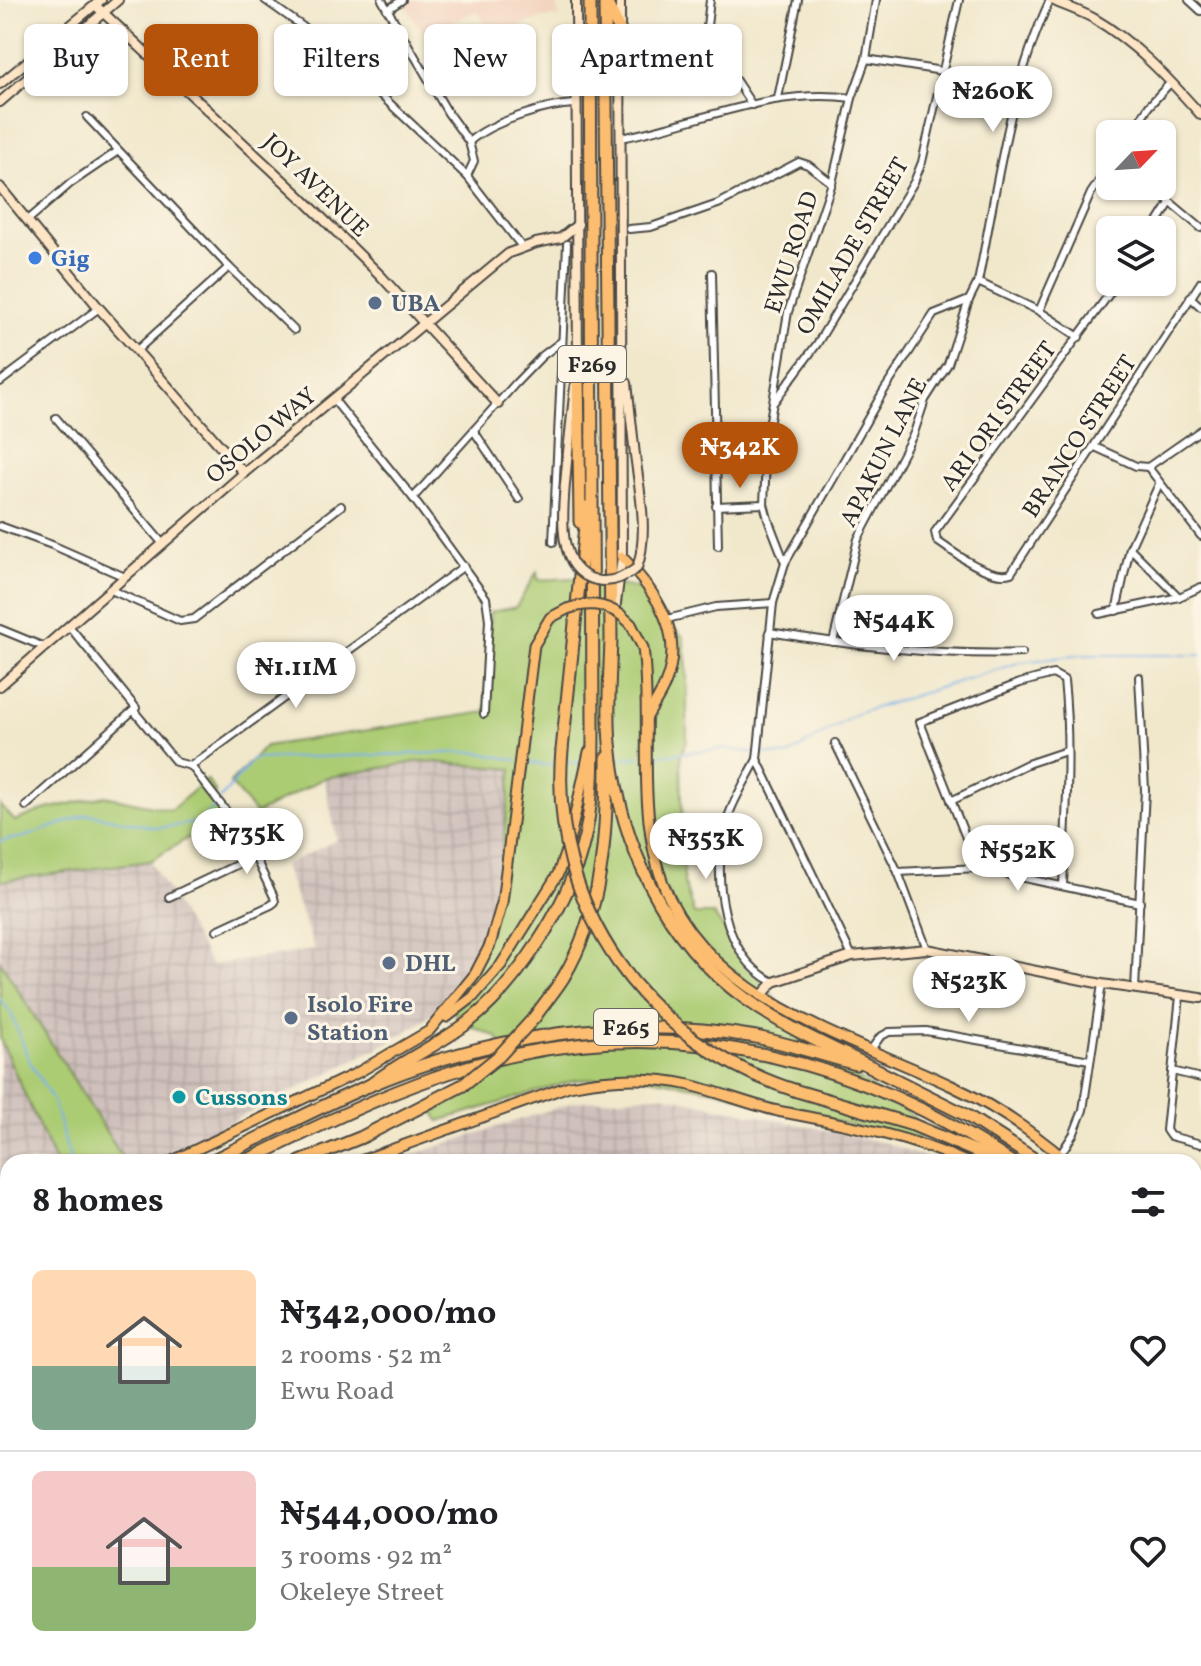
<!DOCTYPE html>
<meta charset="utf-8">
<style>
:root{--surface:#fff;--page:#f2f2f2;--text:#202124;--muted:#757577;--line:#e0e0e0;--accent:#b45309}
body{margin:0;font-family:Vollkorn,serif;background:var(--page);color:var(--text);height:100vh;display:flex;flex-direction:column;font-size:30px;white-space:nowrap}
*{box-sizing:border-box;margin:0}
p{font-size:26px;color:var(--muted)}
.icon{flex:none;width:44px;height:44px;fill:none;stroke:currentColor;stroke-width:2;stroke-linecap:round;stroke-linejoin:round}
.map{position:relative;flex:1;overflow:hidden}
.side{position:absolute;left:0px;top:1154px;width:1202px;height:512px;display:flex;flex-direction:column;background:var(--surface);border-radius:24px 24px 0 0;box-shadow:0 2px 6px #0004}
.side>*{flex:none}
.hud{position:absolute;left:24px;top:24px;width:800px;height:72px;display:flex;gap:16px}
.needle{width:52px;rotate:65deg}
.buttons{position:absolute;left:1096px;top:120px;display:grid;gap:16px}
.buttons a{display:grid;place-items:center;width:80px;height:80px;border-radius:12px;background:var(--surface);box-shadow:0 2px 6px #0004;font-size:40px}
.price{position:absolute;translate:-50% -68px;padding:0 18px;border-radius:28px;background:#fff;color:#222;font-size:26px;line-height:52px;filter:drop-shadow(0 2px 4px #0008)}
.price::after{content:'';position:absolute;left:50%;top:48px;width:24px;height:18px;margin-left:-12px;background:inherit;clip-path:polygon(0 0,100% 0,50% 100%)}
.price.selected{background:var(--accent);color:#fff}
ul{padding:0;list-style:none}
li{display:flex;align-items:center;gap:24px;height:200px;padding:0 32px}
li+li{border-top:2px solid var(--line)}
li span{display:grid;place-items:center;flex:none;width:224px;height:160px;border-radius:12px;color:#555}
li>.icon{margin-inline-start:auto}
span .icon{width:96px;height:96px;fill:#fffc;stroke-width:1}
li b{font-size:34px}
h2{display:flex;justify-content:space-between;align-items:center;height:96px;padding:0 32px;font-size:34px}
.tag{padding:0 28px;border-radius:12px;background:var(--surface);box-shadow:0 2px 6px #0004;font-size:28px;line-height:72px}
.tag.selected{background:var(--accent);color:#fff}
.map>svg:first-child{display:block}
.built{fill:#f3d4bf}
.industrial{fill:url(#industrial-grid)}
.green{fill:#accc73;stroke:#6c7c4f;stroke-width:2}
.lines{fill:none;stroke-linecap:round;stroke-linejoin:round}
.stream{stroke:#7ab1e9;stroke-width:2}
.street-casing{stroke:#494743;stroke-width:10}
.secondary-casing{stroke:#494743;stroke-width:12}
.primary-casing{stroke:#494743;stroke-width:13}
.highway-casing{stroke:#494743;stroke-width:15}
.street{stroke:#fff;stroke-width:6}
.secondary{stroke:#fee5c5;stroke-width:8}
.primary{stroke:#fcbd6f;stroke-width:9}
.highway{stroke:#fcbd6f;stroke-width:11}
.secondary-bridge-casing{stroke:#494743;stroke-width:12;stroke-linecap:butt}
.primary-bridge-casing{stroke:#494743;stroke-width:13;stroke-linecap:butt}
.highway-bridge-casing{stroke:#494743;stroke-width:15;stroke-linecap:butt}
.secondary-bridge{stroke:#fee5c5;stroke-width:8}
.primary-bridge{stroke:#fcbd6f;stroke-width:9}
.highway-bridge{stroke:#fcbd6f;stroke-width:11}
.shop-dot{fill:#3f7fe0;stroke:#fcf5e5;stroke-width:3}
.service-dot{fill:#5c6f8a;stroke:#fcf5e5;stroke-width:3}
.culture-dot{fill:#0f9aa8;stroke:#fcf5e5;stroke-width:3}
.labels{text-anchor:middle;stroke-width:6;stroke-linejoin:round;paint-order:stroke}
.shield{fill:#fcf5e5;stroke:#6a6863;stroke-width:2}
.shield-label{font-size:22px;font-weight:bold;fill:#2b2b2b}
.street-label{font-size:24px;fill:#2b2b2b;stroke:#fcf5e5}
.shop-label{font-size:24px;font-weight:bold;fill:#366cbe;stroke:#fcf5e5;text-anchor:start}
.service-label{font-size:24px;font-weight:bold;fill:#4e5e75;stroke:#fcf5e5;text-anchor:start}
.culture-label{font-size:24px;font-weight:bold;fill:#0d838f;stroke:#fcf5e5;text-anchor:start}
</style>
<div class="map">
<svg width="1201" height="1666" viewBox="0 0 1201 1666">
<defs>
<pattern id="industrial-grid" width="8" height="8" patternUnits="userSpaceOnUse" patternTransform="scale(2)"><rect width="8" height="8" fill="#cfc0bb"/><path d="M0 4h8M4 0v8" fill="none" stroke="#b2a5a1"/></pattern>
</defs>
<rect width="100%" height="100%" fill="#fcf5e5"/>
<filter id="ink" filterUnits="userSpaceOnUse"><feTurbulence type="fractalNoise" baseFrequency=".0125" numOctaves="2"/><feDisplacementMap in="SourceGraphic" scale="16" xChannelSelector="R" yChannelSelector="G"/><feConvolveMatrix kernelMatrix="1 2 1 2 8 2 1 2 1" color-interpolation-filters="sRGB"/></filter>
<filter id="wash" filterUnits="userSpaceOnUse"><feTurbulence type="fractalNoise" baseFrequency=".006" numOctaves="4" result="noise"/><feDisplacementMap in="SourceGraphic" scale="32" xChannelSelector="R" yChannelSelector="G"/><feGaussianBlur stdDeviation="1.8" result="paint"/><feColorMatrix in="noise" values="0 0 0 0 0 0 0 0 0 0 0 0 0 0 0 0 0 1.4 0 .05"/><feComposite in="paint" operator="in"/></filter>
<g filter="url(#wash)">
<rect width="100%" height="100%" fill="#f1e8cc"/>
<g class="built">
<path d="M413,0h143l3,17 -17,1 -48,17 -17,-24 -54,23 -17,-29z"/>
<path d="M128,1658h445l3,8h-445z"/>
</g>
<g class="industrial">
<path d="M422,761l90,7 -18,144 -19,46 -26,39 -26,24 -30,19 -119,61 -125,61h-24l-125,-201v-80l150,-20 61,104 104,-15 -31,-85 53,-25 -13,-62z"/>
<path d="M0,1039l55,123h-47v61l-8,4z"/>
<path d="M661,1095l224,48 53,19h-548l184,-60z"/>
<path d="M8,1292v366h120l3,8h-131v-371z"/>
<path d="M1194,1362l7,6v105l-7,-15z"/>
</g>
<g class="green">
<path d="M537,572l1,8 34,-2 66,10 17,21 28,28 4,30v73l-6,16 3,127 10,31h19l95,130 105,72 7,27 -204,-53 -82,-15 -58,5 -137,41 -5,-9 42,-26 38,-18 -17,-31 -39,-16 -9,-24 26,-39 19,-46 18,-143 -90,-8 -98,17 -68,36 -26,-31 35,-37 221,-34 4,-100 26,-5z"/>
<path d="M207,779l8,12v9l11,15 -76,46 -150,20v-76l15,16 28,-11 62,-14 66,14z"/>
<path d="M0,961l125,201h-70l-55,-123z"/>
<path d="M729,1658h26l3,8h-36l-2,-4z"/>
</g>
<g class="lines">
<g class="stream">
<path d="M651,756l72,-7 64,7 69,-42 165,-52 60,-7h120"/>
<path d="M615,759l26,-2"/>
<path d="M524,761l19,4 14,-1"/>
<path d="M567,763l18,-1"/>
<path d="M220,799l33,-40 221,-7 43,8"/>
<path d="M0,841l24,-4 65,-23 69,14 43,-6 15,-18"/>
<path d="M0,999l11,14 18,47 24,41 18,61"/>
<path d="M390,1658l4,5"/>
</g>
</g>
</g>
<g filter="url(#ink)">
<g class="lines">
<g class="street-casing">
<g id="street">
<path d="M265,0l44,31 58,51 100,94 55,71"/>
<path d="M382,0l66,113 21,29 5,19 -7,15"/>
<path d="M1189,0l12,11"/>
<path d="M387,10l15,-10"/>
<path d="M866,59l76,12"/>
<path d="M703,61l7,-61"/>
<path d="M428,78l47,-29"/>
<path d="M662,78l41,-17h20l29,44"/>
<path d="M778,98l20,-98"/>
<path d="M87,117l142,150 -93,84"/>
<path d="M1131,134l18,-28 22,-24"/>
<path d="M621,138c77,-15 151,-51 231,-40"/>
<path d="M469,142c21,-20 78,-37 106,-38"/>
<path d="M1151,186l50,42"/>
<path d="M28,220l43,-37 47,-32"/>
<path d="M629,229l22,-2 67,-23 81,-42 9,3 24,18"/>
<path d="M1153,230l17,-27"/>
<path d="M229,267l65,63"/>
<path d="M712,273l6,273"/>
<path d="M978,282l61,29 40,26"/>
<path d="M1118,282l-183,250 2,9c17,12 54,39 74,32l190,-291"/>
<path d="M1190,297l11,10"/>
<path d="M1039,311l52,-118 19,-28"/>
<path d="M0,382l99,-74"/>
<path d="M334,400l79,98 73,100 3,22 -5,94"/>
<path d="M774,402l43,-58 97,-162 8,-20 37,-162"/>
<path d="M56,418l107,126"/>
<path d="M474,431l45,68"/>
<path d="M1095,447l41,19 12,1 53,-37"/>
<path d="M1148,467l53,69"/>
<path d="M413,498l102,-114 27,-28 20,-15"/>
<path d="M716,506l48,-2"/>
<path d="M0,526l52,19 73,32"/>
<path d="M553,542l14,-298"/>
<path d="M1130,548l49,49"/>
<path d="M785,563l-17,-44 -4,-15 3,-66 21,-126 44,-129 20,-85 14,-39 10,-59"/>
<path d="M111,590l69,31 14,-2 147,-113"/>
<path d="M1116,611l14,-63 29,-64"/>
<path d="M1099,614l80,-17 22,-10"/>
<path d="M667,619l49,-12 57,-4"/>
<path d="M0,629l44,18"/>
<path d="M769,632c83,14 169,24 253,21"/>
<path d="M833,642l25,-103 56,-106 11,-33 23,-36 21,-64 9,-18c19,-94 31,-194 72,-282"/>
<path d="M134,711l42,51 15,4 273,-200"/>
<path d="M835,743l63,129 29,77"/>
<path d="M757,759c-11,22 -26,44 -32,68 -13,49 -3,131 49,155"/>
<path d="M191,766l53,68 30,63 1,5 -4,3 -54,25"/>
<path d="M951,801l76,-37 39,-13"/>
<path d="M26,806l110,-98 -67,-82"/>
<path d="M978,868l-58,-146 100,-39 33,-9 11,6c7,65 2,140 -1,205"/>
<path d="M898,872l80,-4 162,35"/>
<path d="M169,897l86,-41"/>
<path d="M852,956l-95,-197 16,-156 12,-40 98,-171 51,-78 35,-14"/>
<path d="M1135,989l10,-199 -6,-113"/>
<path d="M1180,996l-14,134 4,6 31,8"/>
<path d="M870,1051l10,-14 9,-5 37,-1 164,29"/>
<path d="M1172,1071l29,7"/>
<path d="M1060,1155l14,-22 9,-23 19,-126"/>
<path d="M498,1658l6,8"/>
</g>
</g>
<g class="secondary-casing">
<g id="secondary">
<path d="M576,0l2,373"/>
<path d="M1052,0c13,6 28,11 41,18 42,24 76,61 108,97"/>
<path d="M95,5l207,193 78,77 118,129"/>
<path d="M0,84l101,-84"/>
<path d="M0,102l118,-102"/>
<path d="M0,187l99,121 145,165"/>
<path d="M627,383l7,63"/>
<path d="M567,461l8,-75"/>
<path d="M615,611l7,-54 -2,-557"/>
<path d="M0,686l244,-213 265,-220 27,-10 25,-5 17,-14"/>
<path d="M761,996l13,-14 78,-26 75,-7 175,35 99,14"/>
<path d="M770,1658l3,8"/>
<path d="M1087,1658l3,8"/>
<path d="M435,1666l7,-8"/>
<path d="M448,1666l6,-8"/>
</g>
</g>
<g class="primary-casing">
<g id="primary">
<path d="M622,557c34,35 64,77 43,127 -4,11 -12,22 -18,33"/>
<path d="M621,615l10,9 12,24c9,71 -5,147 14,217 36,131 187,170 295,221 41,19 81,46 116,76"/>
<path d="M447,1017l26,-20 28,-32 57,-91 11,-32 20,-90"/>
<path d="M170,1162l187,-89 72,-42 46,-57 15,-29 12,-42 32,-258 16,-27 17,-9"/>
<path d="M357,1162l212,-76c40,-8 81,-10 121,-1 29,7 58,19 88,26 66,13 125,23 188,51"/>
<path d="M0,1233l8,-3"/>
<path d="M1194,1273l7,7"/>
<path d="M0,1283l8,-3"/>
<path d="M1194,1331l7,6"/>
</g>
</g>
<g class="highway-casing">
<g id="highway">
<path d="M605,0l6,639c-1,35 -4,70 -1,104 9,99 54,197 136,256 41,30 89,50 134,72"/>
<path d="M607,4l13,27"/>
<path d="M578,370l2,152"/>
<path d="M562,750l25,-243"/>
<path d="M534,1018c9,-13 20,-26 29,-40 40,-66 44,-145 44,-220"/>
<path d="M876,1070l90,45 73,47"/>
<path d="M369,1086c30,-24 66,-39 97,-62 50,-38 100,-115 116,-176 11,-38 11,-81 11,-121l-3,-727"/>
<path d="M797,1091l116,34 83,35"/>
<path d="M209,1162c53,-25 105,-53 159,-76 121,-51 258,-72 388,-49 33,7 66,18 100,27"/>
<path d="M244,1162c86,-42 176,-87 270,-107 176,-38 351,7 497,107"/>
<path d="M300,1162l62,-25 101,-52"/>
<path d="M0,1249l8,-2"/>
<path d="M0,1267l8,-3"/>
<path d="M1194,1292l7,6"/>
<path d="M1194,1314l7,6"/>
</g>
</g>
<use href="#street" class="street"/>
<use href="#secondary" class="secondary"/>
<use href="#primary" class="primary"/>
<use href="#highway" class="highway"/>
<g class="secondary-bridge-casing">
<path id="secondary-bridge" d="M567,461c-2,35 -17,108 29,119 15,4 29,-3 41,-12 13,-37 1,-83 -3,-122"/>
</g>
<g class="primary-bridge-casing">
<path id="primary-bridge" d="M567,609c20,-7 36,-6 54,6"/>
</g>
<g class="highway-bridge-casing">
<g id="highway-bridge">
<path d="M562,750c-14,158 85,294 235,341"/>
<path d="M463,1085l36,-29 35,-38"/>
</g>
</g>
<use href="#secondary-bridge" class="secondary-bridge"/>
<use href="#primary-bridge" class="primary-bridge"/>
<use href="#highway-bridge" class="highway-bridge"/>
</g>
</g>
<circle class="shop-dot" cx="35" cy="258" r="8"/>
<g class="service-dot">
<circle cx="375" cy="303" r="8"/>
<circle cx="389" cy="963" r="8"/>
<circle cx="291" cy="1018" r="8"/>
</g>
<circle class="culture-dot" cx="179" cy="1097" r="8"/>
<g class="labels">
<g class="shield">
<rect x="558" y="346" width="68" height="36" rx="6"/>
<rect x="594" y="1009" width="64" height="36" rx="6"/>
</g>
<g class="shield-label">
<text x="592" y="372">F269</text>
<text x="626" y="1035">F265</text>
</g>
<g class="street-label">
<text transform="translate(316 185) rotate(44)" y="8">JOY AVENUE</text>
<text transform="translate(852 246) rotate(-60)" y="8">OMILADE STREET</text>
<text transform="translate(791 252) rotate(-72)" y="8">EWU ROAD</text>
<text transform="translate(998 416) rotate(-54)" y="8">ARI ORI STREET</text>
<text transform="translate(261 435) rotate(-40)" y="8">OSOLO WAY</text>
<text transform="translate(1079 436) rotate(-57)" y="8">BRANCO STREET</text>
<text transform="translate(883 452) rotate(-63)" y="8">APAKUN LANE</text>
</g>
<g class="shop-label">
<text x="51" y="266">Gig</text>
</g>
<g class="service-label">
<text x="391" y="311">UBA</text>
<text x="405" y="971">DHL</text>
<text x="307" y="1012">Isolo Fire<tspan x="307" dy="28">Station</tspan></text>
</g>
<g class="culture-label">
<text x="195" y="1105">Cussons</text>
</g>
</g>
</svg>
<div class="buttons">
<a><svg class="needle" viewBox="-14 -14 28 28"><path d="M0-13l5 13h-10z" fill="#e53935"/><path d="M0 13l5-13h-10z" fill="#757577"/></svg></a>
<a><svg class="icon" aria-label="layers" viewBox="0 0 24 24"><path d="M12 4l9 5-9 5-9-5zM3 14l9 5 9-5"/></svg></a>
</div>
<b class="price" style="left:993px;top:134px">₦260K</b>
<b class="price selected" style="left:740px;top:490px">₦342K</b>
<b class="price" style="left:894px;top:663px">₦544K</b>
<b class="price" style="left:296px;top:710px">₦1.11M</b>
<b class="price" style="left:247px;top:876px">₦735K</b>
<b class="price" style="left:706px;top:881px">₦353K</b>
<b class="price" style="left:1018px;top:893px">₦552K</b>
<b class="price" style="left:969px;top:1024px">₦523K</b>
<div class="hud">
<a class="tag">Buy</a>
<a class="tag selected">Rent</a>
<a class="tag">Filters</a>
<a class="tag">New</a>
<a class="tag">Apartment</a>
</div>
<section class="side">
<h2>8 homes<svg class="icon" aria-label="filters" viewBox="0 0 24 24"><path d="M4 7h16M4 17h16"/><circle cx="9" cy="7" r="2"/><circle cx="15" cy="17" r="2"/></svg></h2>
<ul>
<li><span style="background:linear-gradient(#ffd9b3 60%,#7fa58c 0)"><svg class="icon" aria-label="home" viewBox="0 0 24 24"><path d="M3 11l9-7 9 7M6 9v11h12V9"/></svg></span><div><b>₦342,000/mo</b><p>2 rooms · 52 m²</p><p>Ewu Road</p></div><svg class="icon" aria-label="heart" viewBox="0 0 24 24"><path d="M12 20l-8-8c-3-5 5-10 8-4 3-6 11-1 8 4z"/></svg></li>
<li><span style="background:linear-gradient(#f6c9c9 60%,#8fb573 0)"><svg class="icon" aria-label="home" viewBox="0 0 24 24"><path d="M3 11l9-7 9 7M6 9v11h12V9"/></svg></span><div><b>₦544,000/mo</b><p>3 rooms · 92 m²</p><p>Okeleye Street</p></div><svg class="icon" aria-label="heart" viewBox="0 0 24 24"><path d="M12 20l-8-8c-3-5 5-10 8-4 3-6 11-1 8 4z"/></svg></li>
</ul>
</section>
</div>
